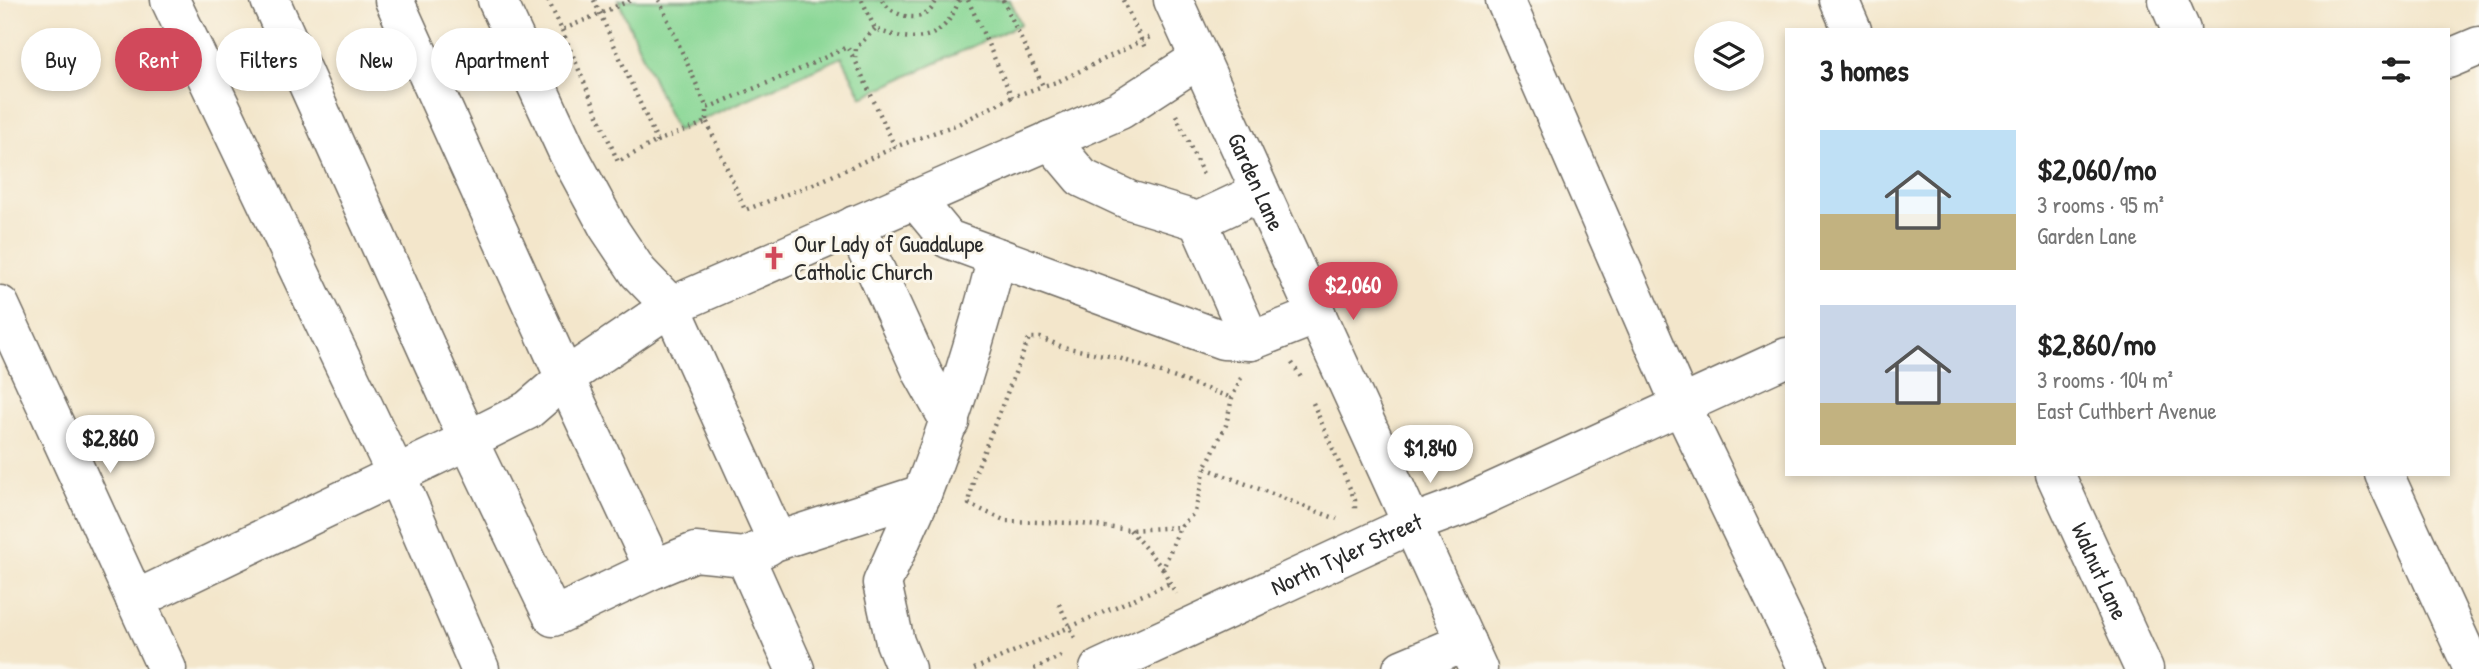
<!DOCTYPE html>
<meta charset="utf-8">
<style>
:root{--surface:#fff;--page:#f2f2f2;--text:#222;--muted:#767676;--accent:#d1495b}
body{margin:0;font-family:"Patrick Hand",sans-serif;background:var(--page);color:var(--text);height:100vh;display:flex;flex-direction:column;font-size:26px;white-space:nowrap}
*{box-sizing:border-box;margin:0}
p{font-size:23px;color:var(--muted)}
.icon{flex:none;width:38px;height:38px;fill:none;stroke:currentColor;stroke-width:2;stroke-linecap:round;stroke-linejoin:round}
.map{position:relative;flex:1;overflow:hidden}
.drawer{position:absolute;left:1785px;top:28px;width:665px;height:448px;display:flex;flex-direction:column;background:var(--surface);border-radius:0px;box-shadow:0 4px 10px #0003}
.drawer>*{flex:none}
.hud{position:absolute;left:21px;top:28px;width:665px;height:63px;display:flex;gap:14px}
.fabs{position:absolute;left:1694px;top:21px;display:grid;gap:14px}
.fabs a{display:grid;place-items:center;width:70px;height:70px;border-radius:50%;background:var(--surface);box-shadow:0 4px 10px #0003;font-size:35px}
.price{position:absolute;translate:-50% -60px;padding:0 16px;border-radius:24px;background:#fff;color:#222;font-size:23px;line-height:46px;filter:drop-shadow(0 2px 4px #0008)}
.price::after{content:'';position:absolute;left:50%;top:42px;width:21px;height:16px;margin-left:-10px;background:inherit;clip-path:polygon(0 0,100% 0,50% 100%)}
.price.selected{background:var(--accent);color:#fff}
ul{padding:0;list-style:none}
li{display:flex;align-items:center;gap:21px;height:175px;padding:0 35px}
li span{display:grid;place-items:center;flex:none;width:196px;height:140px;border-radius:0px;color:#555}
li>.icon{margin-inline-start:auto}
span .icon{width:84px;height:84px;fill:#fffc;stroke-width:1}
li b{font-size:30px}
h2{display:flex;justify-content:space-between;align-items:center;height:84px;padding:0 35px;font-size:30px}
.pill{padding:0 24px;border-radius:32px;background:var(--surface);box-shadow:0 4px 10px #0003;font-size:24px;line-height:63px}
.pill.selected{background:var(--accent);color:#fff}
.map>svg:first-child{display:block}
.green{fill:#89d795;stroke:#5a8160;stroke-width:2}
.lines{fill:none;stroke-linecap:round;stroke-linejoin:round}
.minor-casing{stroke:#716c63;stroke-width:41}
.path{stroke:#716c63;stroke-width:4.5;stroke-dasharray:2 5;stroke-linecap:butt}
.minor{stroke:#fff;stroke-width:38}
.labels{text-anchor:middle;stroke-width:6;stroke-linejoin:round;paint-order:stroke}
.street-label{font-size:24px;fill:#2b2b2b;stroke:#fbf7ec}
.poi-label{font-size:24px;fill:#2b2b2b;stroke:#fbf7ec;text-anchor:start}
</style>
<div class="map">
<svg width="2479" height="669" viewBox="0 0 2479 669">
<rect width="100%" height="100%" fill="#fbf7ec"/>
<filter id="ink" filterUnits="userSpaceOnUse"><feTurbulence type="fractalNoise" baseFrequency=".0143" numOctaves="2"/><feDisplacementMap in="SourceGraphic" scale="14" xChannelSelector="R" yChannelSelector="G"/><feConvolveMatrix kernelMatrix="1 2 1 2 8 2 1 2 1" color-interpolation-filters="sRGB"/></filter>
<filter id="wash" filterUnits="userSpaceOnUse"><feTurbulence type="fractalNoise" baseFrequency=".00686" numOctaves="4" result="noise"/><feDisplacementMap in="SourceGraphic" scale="28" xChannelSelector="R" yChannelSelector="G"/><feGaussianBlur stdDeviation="1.57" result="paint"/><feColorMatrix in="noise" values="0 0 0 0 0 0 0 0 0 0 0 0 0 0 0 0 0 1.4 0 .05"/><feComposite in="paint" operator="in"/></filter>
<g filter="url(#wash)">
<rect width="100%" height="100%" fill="#f3e6cb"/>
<path class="green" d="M618,0h392l11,24 -159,73 -20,-40 -166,74z"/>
</g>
<g filter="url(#ink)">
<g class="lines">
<g class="minor-casing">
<g id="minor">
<path d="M170,0l226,474 84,195"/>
<path d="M394,0l171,378 -37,32 -60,30 85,177 101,-48"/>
<path d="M497,0l71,153 40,74 30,45 33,34 106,235 145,-47c31,-80 54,-154 75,-237"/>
<path id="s1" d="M1173,0l305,669"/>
<path d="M1505,0l176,405 127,264"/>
<path d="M1839,0l13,30"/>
<path d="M2168,0l13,30"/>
<path d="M2448,59l31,-13"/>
<path d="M1050,140l32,38 47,22 69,21 62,-29"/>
<path d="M915,199l33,40 275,101 28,1"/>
<path d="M1198,221l53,120 66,-26"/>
<path d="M855,225l68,149 27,48"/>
<path d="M0,305l167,364"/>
<path id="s2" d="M2055,474l89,195"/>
<path d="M2384,474l89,195"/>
<path d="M768,546l-23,11 50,112"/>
<path d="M745,557l-50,-5 -41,17 -89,-191 106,-72 449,-196 80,-52"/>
<path d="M135,600l333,-160 -198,-440"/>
<path d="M906,669l-11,-27 -13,-59 40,-89"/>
<path id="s3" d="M1099,669l313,-145 51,-19 324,-148"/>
<path d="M1402,669l64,-27"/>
</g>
</g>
<g class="path">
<path d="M548,0l14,30 69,-30"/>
<path d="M594,0l63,141 50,-19v-14"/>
<path d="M659,0l48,108 87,-36 53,-25 8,13"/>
<path d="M862,0l13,29c38,15 69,14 84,-29"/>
<path d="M882,0c12,19 46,26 54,0"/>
<path d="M968,0l44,97 31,-11"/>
<path d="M1003,0l40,86 14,-4 93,-45"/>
<path d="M1123,0l23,50"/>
<path d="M875,29l-19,19 -1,12 40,87 63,-23 54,-27"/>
<path d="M562,30l56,132 39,-21"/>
<path d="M1176,115l28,62"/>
<path d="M707,122l38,88 76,-29 74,-34"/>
<path d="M1292,363l10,16"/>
<path d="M1241,378l-9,20 -6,27 -21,43 132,51"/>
<path d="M1313,403l42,97v12"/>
<path d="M1205,468l-10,44 -15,15 -50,3 -57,-7 -67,-2 -37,-17 5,-28 55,-138h12l22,9 56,11 113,40"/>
<path d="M1130,530l33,39 17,-42"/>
<path d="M1163,569l13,25"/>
<path d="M1059,604l17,36"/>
<path d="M974,669l196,-86"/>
<path d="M1034,669l31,-15"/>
</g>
<use href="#minor" class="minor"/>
</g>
</g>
<defs>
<g id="church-bare" transform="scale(1.89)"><path d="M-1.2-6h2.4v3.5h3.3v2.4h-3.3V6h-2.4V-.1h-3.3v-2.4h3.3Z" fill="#d1495b" stroke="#fbf7ec" stroke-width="2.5" paint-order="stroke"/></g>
</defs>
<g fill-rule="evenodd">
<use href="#church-bare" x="774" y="258"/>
</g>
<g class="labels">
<g class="street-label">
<text dy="8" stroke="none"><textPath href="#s1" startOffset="200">Garden Lane</textPath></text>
<text dy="8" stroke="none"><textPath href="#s3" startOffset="273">North Tyler Street</textPath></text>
<text dy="8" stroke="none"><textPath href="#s2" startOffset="107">Walnut Lane</textPath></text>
</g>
<g class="poi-label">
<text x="794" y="252">Our Lady of Guadalupe<tspan x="794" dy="28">Catholic Church</tspan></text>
</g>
</g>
</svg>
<div class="fabs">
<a><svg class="icon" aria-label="layers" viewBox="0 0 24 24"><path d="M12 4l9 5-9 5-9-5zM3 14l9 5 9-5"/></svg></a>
</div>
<b class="price selected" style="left:1353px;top:322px">$2,060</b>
<b class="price" style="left:110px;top:475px">$2,860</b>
<b class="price" style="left:1430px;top:485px">$1,840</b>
<div class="hud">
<a class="pill">Buy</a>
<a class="pill selected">Rent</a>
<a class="pill">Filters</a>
<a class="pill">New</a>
<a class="pill">Apartment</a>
</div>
<section class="drawer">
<h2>3 homes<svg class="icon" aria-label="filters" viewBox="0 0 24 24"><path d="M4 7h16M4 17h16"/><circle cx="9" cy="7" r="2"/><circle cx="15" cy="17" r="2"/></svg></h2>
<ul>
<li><span style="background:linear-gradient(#bfe0f5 60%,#c2b280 0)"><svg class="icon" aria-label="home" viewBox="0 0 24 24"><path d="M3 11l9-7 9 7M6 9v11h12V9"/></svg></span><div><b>$2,060/mo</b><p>3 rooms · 95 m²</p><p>Garden Lane</p></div></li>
<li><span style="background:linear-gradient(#c9d6e8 70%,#c2b280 0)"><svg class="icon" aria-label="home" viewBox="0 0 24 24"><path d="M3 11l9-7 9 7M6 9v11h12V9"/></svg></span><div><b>$2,860/mo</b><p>3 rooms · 104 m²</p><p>East Cuthbert Avenue</p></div></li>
</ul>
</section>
</div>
